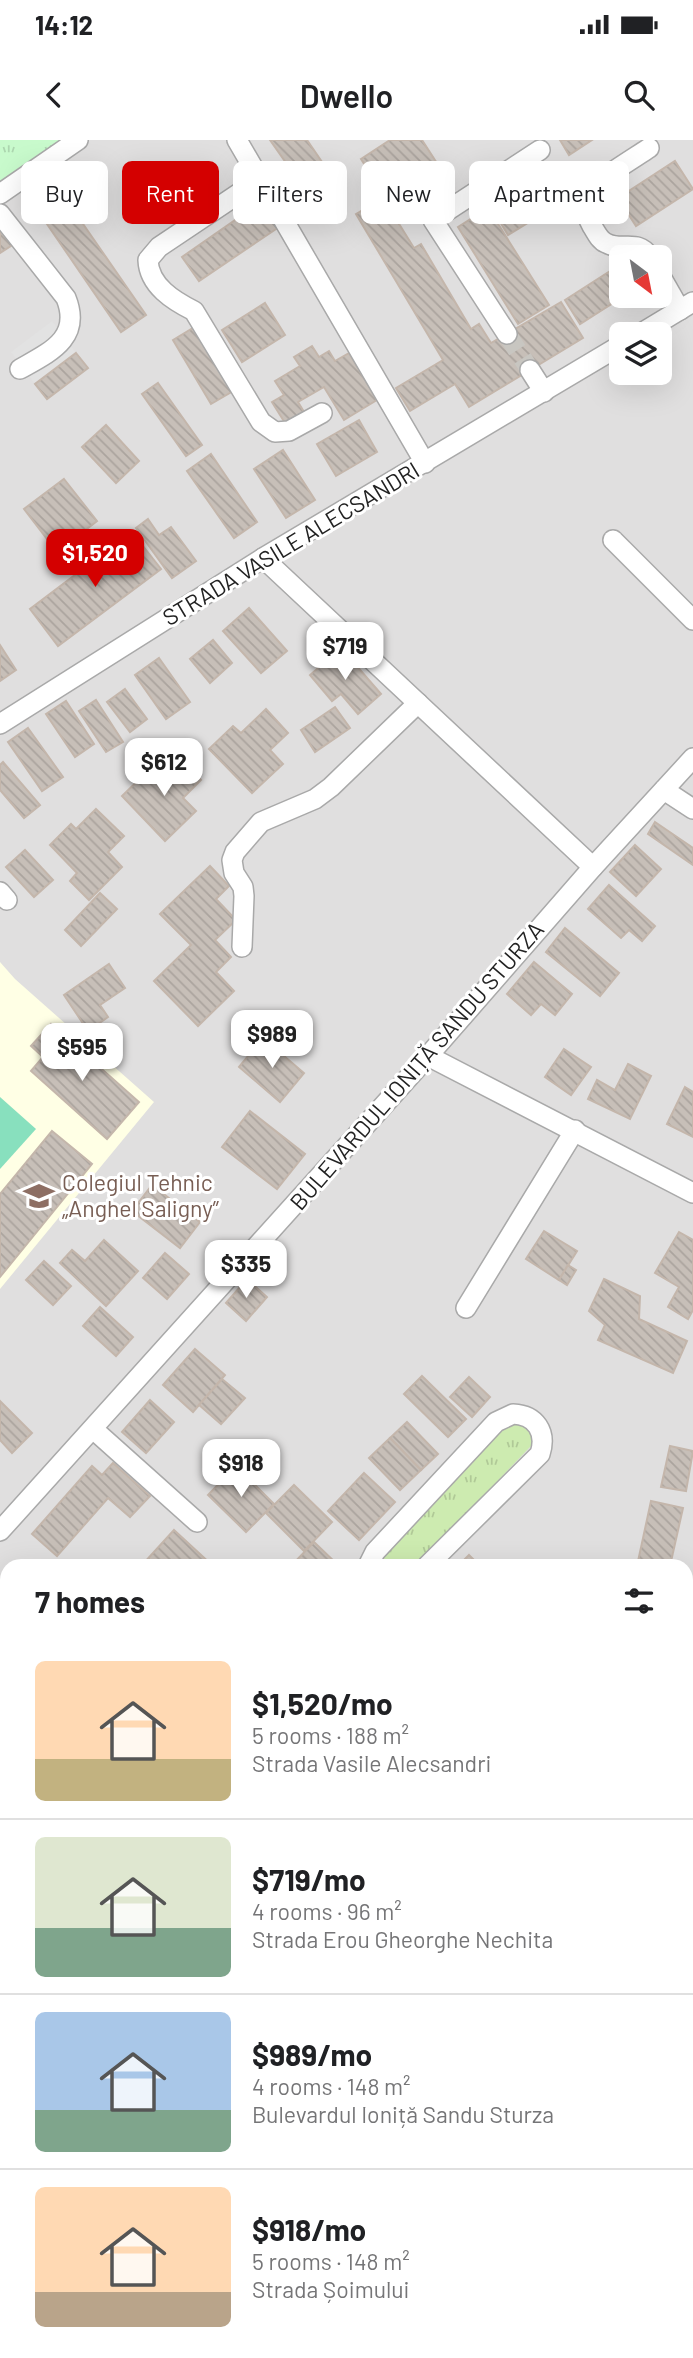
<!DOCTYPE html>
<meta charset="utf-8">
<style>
:root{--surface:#fff;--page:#f2f2f2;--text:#202124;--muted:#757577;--line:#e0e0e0;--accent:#d40000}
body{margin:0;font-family:Barlow,sans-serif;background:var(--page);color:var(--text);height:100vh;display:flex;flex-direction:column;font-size:26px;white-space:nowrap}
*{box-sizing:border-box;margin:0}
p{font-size:23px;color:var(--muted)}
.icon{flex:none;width:38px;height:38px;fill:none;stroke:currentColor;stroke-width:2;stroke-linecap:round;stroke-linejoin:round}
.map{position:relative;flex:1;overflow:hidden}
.drawer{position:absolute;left:0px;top:1419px;width:693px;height:800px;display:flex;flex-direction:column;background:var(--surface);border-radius:21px 21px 0 0;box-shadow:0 7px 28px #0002}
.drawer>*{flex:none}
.hud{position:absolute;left:21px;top:21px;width:651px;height:63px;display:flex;gap:14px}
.needle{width:46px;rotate:148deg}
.fabs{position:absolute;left:609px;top:105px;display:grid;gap:14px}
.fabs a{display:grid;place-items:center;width:63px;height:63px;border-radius:10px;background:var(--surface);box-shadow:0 7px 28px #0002;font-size:35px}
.price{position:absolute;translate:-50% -60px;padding:0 16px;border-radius:14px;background:#fff;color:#222;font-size:23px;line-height:46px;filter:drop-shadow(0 2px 4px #0008)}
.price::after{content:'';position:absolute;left:50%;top:42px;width:21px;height:16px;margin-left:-10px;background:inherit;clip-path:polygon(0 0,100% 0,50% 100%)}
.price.active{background:var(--accent);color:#fff}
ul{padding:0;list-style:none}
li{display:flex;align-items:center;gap:21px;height:175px;padding:0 35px}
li+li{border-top:2px solid var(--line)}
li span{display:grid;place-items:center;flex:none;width:196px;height:140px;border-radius:10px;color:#555}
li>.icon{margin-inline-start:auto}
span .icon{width:84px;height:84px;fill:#fffc;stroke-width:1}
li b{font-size:30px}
h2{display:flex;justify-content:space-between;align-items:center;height:84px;padding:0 35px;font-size:30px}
.chip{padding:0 24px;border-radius:10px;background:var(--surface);box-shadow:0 7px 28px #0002;font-size:24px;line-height:63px}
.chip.active{background:var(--accent);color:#fff}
.status{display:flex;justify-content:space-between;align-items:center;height:49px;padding:0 35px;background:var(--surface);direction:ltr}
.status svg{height:19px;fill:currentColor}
header{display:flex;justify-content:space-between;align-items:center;height:91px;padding:0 35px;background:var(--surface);font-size:32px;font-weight:600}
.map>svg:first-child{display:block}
.residential{fill:#e0dfdf;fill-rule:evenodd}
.education{fill:#ffffe5}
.grass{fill:url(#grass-tufts)}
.park{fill:url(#park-tufts)}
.pitch{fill:#88e0be}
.parking{fill:#e2e2e2}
.building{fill:url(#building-back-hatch);stroke:#c4b6ab;stroke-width:2}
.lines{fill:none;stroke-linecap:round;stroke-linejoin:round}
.minor-tunnel{stroke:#c8c6c1;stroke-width:19;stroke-dasharray:19 10;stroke-linecap:butt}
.minor-casing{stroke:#a9a9a9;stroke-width:22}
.major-casing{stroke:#a06b00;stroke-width:27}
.minor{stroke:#fff;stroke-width:19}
.major{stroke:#fcd6a4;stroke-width:24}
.labels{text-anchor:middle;stroke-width:6;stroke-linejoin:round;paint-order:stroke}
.street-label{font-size:23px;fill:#222;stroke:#fff}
.education-label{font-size:23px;fill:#785e54;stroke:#fff;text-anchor:start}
</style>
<div class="status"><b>14:12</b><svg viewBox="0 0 49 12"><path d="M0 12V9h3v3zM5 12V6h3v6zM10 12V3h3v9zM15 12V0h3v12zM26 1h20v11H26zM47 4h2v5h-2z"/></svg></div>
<header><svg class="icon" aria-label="back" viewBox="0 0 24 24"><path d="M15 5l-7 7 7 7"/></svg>Dwello<svg class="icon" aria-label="search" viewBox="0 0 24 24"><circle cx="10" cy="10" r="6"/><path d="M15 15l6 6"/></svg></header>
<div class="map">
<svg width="693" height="2218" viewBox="0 0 693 2218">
<defs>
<pattern id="grass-tufts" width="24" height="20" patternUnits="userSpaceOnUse" patternTransform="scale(1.75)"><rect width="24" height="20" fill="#cdebb0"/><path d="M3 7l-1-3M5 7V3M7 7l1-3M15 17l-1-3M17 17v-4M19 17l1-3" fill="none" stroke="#b0c997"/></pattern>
<pattern id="park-tufts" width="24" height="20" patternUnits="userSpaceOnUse" patternTransform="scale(1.75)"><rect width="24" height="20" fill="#c8facc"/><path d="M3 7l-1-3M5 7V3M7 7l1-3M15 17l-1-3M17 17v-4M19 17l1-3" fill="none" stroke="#acd6af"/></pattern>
<pattern id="building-back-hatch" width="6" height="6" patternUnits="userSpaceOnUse" patternTransform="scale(1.75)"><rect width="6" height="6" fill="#c7bfb8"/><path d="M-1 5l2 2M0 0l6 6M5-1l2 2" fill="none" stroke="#aba49e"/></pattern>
</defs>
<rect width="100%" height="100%" fill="#f2efe9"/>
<path class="residential" d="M80,0h613v2218h-693v-2163zM621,117h39v39h-39zM621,194h39v39h-39zM7,1426h679v786h-679z"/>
<path class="education" d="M0,822l15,17 139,123 -154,187z"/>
<g class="grass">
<path d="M511,1281l20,3 3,19 -4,4 -114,119h-41l4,-8z"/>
<path d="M7,1874v99l-7,4v-96z"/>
</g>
<path class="park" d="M0,0h80l-80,55z"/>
<path class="pitch" d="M0,957l36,32 -36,40z"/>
<path class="parking" d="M52,181l24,32 -41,31 -24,-32z"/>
<g class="building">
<path d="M270,0h37l30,44 -25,16z"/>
<path d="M390,0h32l29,45 -52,33 -38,-59z"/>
<path d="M560,0h32l-23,15z"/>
<path d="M675,21l18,28 -57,37 -18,-28z"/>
<path d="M547,38l15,24 -54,33 -15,-25z"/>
<path d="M383,58l31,50 7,-4 50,85 8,-5 12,19 70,-41 22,36 -114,69 -14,-23 -45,27 -14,-23 47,-28 -87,-146z"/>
<path d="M261,62l18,25 -80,54 -17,-24z"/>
<path d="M72,68l74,107 -25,17 -74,-108z"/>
<path d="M488,68l61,97 -31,19 -60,-97z"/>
<path d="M0,83l14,21 -14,9z"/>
<path d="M621,124v32h3l-44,28 -15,-24z"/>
<path d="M265,163l20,32 -43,27 -20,-32z"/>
<path d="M196,186l39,64 -24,14 -38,-64z"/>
<path d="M312,206l7,11 10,-6 6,10 14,-8 28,47 -33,20 -20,-33 -26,15 6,10 -19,11 -13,-21 12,-7 -9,-14 25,-15 -6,-9z"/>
<path d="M76,213l12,15 -41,31 -12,-15z"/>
<path d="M158,243l44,62 -16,11 -44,-62z"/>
<path d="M359,280l18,32 -41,24 -19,-32z"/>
<path d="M106,285l33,36 -23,22 -34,-36z"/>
<path d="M283,310l32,50 -29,18 -32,-49z"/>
<path d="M211,314l46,68 -23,16 -47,-67z"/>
<path d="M64,339l33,42 -40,31 -33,-43z"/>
<path d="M148,379l11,16 12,-8 25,34 -24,17 -36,-50z"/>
<path d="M132,392l29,37 -103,77 -28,-37z"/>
<path d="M249,468l38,43 -26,22 -38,-42z"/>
<path d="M213,500l19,23 -22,20 -20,-24z"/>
<path d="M0,505l16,25 -16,11z"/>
<path d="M341,508l40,46 -23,20 -17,-20 -9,7 -22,-26z"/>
<path d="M159,518l31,44 -24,17 -31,-44z"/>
<path d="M125,549l22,30 -17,13 -23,-30z"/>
<path d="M96,560l27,42 -17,10 -27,-41z"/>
<path d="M66,561l28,43 -19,13 -29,-43z"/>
<path d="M335,567l15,21 -35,24 -14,-22z"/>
<path d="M266,569l22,24 -18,17 13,14 -31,29 -43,-44 24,-23 8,7z"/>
<path d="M28,588l35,49 -21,14 -34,-49z"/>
<path d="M179,617l22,23 -18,18 13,13 -31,30 -43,-45 24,-23 8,8z"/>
<path d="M3,622l37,43 -16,13 -24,-28v-25z"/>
<path d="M96,669l28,27 -16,16 14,15 -33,33 -19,-19 7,-8 -27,-28 21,-21 5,5z"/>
<path d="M655,682l38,26v17l-45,-31z"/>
<path d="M635,705l26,24 -25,27 -26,-24z"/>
<path d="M25,710l28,30 -19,17 -28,-30z"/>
<path d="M210,726l19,20 -13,13 20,21 -21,20 16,17 -15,15 18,19 -36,35 -44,-45 37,-36 -31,-31z"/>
<path d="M609,745l46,41 -13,15 -13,-11 -8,8 -33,-29z"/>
<path d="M100,753l17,16 -36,37 -16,-16z"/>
<path d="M565,788l54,45 -19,23 -54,-44z"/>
<path d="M534,822l38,32 -17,21 -14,-11 -10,11 -24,-21z"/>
<path d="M109,824l16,24 -25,17 8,12 -20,14 -24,-36z"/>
<path d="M51,884l88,78 -32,37 -76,-68 12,-14 -12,-11z"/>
<path d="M263,898l41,35 -24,29 -41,-35z"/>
<path d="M564,909l27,18 -20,28 -26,-18z"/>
<path d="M628,924l23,12 -21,43 -42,-20 9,-19 18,10z"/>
<path d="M685,947l8,5v45l-26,-13z"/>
<path d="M250,971l55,43 -28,35 -55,-42z"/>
<path d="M52,991l40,33 -92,113v-83z"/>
<path d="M152,1045l48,37 -20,26 -48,-37z"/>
<path d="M544,1091l33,20 -18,29 -33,-21z"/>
<path d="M679,1092l14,8v70l-5,9 -20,-12 11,-20 -24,-14z"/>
<path d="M104,1100l34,31 -32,35 -46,-43 12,-13 13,11z"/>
<path d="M165,1113l24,21 -22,25 -24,-21z"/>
<path d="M44,1121l27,25 -18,19 -27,-25z"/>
<path d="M568,1125l8,5 -9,15 -8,-5z"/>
<path d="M247,1139l20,18 -21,24 -20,-18z"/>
<path d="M604,1139l36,17 -1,23 48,22 -14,32 -75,-33 7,-15 -16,-14z"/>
<path d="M100,1167l33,30 -17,19 -33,-30z"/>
<path d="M195,1209l30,26 -32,37 -30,-27z"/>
<path d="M422,1236l44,43 -18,18 -44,-43z"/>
<path d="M469,1237l21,20 -18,20 -22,-20z"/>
<path d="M222,1239l23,19 -24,26 -22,-19z"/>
<path d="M150,1260l24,22 -28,31 -24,-21z"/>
<path d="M0,1261l32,32 -20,20 -12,-13z"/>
<path d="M407,1282l31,32 -17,16 -31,-32z"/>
<path d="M390,1298l31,32 -21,20 -31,-32z"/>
<path d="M670,1306l23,5 -7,40 -25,-4z"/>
<path d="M113,1323l37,33 -20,21 -22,-19 -51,58 -25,-22 60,-68 10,9z"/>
<path d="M236,1326l38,38 -28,28 -38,-37z"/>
<path d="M364,1333l31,29 -36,38 -31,-29z"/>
<path d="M294,1345l38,37 -28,29 -38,-38z"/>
<path d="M651,1361l32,7 -13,58h-33z"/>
<path d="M174,1390l39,36h-68l-2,-2z"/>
<path d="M314,1402l25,24h-48z"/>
<path d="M469,1415l11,11h-22z"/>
<path d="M686,1483l7,2v42l-7,-2z"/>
<path d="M688,1735l5,14v26l-7,3z"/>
<path d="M693,1874v31l-6,4 -1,-30z"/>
<path d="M693,2011v50l-7,-11v-34z"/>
<path d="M28,2212h40l3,6h-40z"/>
<path d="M226,2212h91l4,6h-102z"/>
</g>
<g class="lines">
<path class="minor-tunnel" d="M507,194l23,36"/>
<g class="minor-casing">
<g id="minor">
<path d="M237,0l188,323"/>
<path d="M649,8c-13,9 -57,35 -62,46 -5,11 0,23 5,32 4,6 7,14 14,17 16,9 32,-5 44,14"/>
<path d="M259,40l-100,67 -11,13c1,26 26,41 46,51l67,111 14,10 14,-1 33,-18"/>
<path d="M0,54l78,-54"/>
<path d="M0,74l66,84c16,40 -16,54 -46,71"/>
<path d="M660,135l20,35"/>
<path d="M507,194l-74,-114 107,-70"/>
<path d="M640,194l53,-32"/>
<path d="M530,230l14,22"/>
<path d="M613,400l80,80"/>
<path d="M263,418l330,309"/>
<path d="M0,584l263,-166 358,-213"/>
<path d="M664,650l29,19"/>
<path d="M0,752l7,8"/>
<path d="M242,807l2,-51 -1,-9 -9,-14 -2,-13 3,-8 26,-30 54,-23 16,-12 87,-84"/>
<path d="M428,916l265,137"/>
<path d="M466,1168l109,-178"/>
<path d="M93,1289l104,93"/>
<path d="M0,1391l428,-475 165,-189 100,-109"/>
<path d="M368,1426l7,-14 121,-130 17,-8c23,1 34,18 27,40l-113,112"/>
<path d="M686,1717l7,-33"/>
<path d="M0,1861l7,-7"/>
<path d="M0,2019l7,9"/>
<path d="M0,2104l7,-7"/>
<path d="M141,2212l4,6"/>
<path d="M519,2212l8,6"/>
<path d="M441,2218l7,-6"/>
</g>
</g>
<g class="major-casing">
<g id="major">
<path d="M686,2175l7,-7"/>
<path d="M644,2218l6,-6"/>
</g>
</g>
<use href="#minor" class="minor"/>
<use href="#major" class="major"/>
</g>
<defs>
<g id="school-bare" transform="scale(2.415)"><path d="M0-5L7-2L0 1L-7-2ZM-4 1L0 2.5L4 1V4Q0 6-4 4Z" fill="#8d6e63" stroke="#fff" stroke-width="2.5" paint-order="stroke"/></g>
</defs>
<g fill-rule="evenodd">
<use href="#school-bare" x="39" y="1056"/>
</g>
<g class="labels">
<g class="street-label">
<text transform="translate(291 404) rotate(-31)" y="8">STRADA VASILE ALECSANDRI</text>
<text transform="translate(417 926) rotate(-49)" y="8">BULEVARDUL IONIȚĂ SANDU STURZA</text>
</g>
<g class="education-label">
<text x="62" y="1051">Colegiul Tehnic<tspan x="62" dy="26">„Anghel Saligny”</tspan></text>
</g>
</g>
</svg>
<div class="fabs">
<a><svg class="needle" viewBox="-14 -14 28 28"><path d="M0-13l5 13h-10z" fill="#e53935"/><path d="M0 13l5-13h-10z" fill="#757577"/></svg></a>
<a><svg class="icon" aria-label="layers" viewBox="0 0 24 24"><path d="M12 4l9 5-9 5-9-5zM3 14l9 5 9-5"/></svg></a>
</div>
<b class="price active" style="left:95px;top:449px">$1,520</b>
<b class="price" style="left:345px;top:542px">$719</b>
<b class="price" style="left:164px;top:658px">$612</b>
<b class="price" style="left:272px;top:930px">$989</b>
<b class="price" style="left:82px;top:943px">$595</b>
<b class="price" style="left:246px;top:1160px">$335</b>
<b class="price" style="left:241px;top:1359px">$918</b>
<div class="hud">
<a class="chip">Buy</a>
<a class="chip active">Rent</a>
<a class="chip">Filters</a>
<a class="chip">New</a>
<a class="chip">Apartment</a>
</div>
<section class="drawer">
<h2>7 homes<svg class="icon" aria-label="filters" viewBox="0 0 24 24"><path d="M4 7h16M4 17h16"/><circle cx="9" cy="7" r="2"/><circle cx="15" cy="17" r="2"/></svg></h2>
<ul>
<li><span style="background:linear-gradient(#ffd9b3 70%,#c2b280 0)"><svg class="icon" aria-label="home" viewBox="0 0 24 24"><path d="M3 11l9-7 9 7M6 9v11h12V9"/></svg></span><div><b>$1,520/mo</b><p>5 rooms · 188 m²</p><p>Strada Vasile Alecsandri</p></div></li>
<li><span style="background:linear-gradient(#dfe7d0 65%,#7fa58c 0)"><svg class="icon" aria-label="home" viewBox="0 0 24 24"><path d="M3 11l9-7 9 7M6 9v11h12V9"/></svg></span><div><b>$719/mo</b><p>4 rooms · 96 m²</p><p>Strada Erou Gheorghe Nechita</p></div></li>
<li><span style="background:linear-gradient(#a9c7e8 70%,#7fa58c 0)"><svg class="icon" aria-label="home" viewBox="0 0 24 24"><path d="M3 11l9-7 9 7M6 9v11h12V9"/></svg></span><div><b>$989/mo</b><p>4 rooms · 148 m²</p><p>Bulevardul Ioniță Sandu Sturza</p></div></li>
<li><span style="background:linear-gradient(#ffd9b3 75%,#b9a48a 0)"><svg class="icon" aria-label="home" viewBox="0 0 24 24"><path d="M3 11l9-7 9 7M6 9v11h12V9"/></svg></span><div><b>$918/mo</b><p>5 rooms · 148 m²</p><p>Strada Șoimului</p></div></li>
</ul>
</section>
</div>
